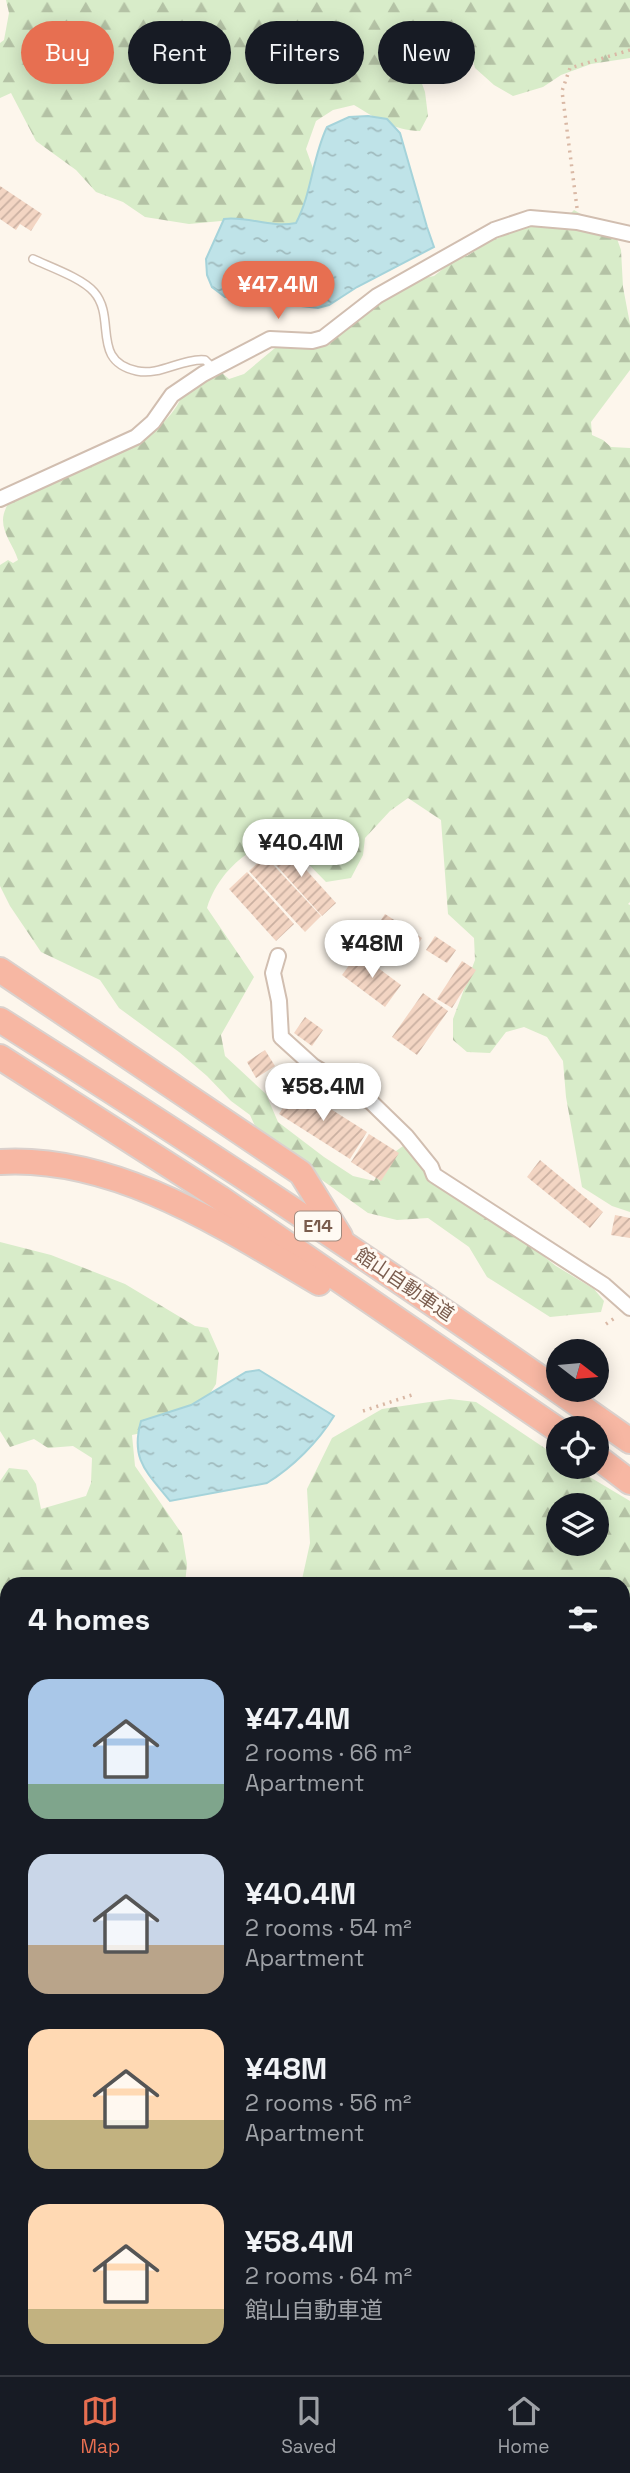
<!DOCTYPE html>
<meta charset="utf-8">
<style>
:root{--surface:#171b24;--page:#20242c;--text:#f1f3f6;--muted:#9ea1a6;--line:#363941;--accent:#e76f51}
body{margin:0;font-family:"Space Grotesk","Noto Sans JP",sans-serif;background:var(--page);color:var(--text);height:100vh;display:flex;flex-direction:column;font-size:26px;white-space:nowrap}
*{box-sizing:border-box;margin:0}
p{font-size:23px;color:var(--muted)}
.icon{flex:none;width:38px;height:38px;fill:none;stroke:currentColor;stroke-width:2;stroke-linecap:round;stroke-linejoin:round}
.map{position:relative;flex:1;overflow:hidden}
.panel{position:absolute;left:0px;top:1577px;width:630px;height:800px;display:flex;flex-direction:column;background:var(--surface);border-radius:21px 21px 0 0;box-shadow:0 4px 18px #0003}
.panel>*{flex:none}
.banner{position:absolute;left:21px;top:21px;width:588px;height:63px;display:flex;gap:14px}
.needle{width:46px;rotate:106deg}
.fabs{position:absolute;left:546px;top:1339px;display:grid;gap:14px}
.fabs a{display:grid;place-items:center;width:63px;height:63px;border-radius:50%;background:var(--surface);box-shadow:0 4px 18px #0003;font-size:35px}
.price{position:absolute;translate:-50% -60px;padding:0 16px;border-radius:24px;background:#fff;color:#222;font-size:23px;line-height:46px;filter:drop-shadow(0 2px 4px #0008)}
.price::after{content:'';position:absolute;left:50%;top:42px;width:21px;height:16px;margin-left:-10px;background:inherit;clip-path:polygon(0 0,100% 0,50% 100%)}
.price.selected{background:var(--accent);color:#fff}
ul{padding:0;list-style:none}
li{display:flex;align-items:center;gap:21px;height:175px;padding:0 28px}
li span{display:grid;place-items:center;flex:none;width:196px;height:140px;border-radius:21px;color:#555}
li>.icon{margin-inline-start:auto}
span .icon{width:84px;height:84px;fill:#fffc;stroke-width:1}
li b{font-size:30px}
h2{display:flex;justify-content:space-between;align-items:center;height:84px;padding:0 28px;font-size:30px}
.chip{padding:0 24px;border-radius:32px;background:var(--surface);box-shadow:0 4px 18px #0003;font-size:24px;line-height:63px}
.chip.selected{background:var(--accent);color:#fff}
.dock{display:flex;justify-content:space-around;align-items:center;height:98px;border-top:2px solid var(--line);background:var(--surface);font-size:19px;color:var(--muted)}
.dock a{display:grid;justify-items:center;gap:4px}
.dock .selected{color:var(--accent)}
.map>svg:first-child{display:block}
.forest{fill:url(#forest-firs);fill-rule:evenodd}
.water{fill:url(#water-ripples);stroke:#a5d3da;stroke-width:2}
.building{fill:url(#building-hatch)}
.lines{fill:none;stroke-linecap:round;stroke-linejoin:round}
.service-casing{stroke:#d1beb0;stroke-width:10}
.minor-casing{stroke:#d1beb0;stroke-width:18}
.motorway-casing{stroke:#dad1cd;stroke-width:28}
.path{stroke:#d9b8a5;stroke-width:3.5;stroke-dasharray:2 5;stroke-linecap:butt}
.service{stroke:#fff;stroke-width:7}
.minor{stroke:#fff;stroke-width:14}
.motorway{stroke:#f7b7a3;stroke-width:24}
.labels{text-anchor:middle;stroke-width:6;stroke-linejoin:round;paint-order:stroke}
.shield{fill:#fffaf3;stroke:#a28b7f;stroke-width:2}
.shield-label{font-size:18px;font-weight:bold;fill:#7a5c4d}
.street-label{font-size:19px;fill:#7a5c4d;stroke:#fffaf3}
</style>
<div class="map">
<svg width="630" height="2375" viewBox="0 0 630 2375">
<defs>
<pattern id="forest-firs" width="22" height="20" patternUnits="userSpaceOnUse" patternTransform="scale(1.75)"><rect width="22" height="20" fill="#d8ecc9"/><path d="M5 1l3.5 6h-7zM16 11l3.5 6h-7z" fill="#b4c2a5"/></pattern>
<pattern id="water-ripples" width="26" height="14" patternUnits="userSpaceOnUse" patternTransform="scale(1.75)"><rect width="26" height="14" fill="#bfe3e8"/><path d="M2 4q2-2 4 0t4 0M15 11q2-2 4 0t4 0" fill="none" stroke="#a0bbbe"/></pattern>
<pattern id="building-hatch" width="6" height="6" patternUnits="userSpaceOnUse" patternTransform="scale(1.75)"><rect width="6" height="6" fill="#f3d5c3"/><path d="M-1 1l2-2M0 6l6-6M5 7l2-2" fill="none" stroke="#cab0a1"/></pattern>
</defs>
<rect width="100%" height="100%" fill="#fdf6ec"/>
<g class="forest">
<path d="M6,0h624v58l-39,6 -30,11 -18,12 -30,9 -19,-11 -19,-17 -9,-34 -14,-12 -37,4 -10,11 20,55 3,24 -8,15c-27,-1 -43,-12 -66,-26l-21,5 -17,11 -10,28 13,36 -24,46 -74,-10 -32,3 -44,-7 -22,-15 -27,-10 -20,-22 -40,-29 -25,-48 -11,5v-55l4,-3 5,-27z"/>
<path d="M574,210l12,7 12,1 14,7 9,25 2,37 7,37v46l-39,52 1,13 11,5 8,7 19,1v454l-2,2 2,1v307l-18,-6 -30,-19 -16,-90 -3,-36 -16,-24 -23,-10 -18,5 -16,21 -23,-1 -14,-12v-21l22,-59 -1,-22 -26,-24 -7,-94 -33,-22 -18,13 -25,27 -2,17 -12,23 -25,4 -43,-44c-36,9 -65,35 -76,70l47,69 -33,58 4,21 41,38 12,28 46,35 29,19 21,5 14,-24 15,-11 153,120 38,23 10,12 -3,11 -51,5 -63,-40 -18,-30 -41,-29 -31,2 -29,-7 -109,-78 -9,-20 -19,-14 -24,-25 -28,-24 -60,-44 -19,-28 -59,-28 -31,-46 -10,-20v-321l8,-5 5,3 5,-3c-4,-14 -15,-25 -15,-40 0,-10 7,-21 15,-27 7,-5 17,-7 25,-11 46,-19 129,-40 142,-96l37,-13 7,6 15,-5 31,-26 8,-4 30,5 41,-32 66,-38 14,-3 24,-19 9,-1 20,-13 29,-13 53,-15z"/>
<path d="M0,1242l51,13 74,29 70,42 13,2 11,25 -3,31 -24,38 -60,13 3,31 47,68 5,30 -2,20h-178v464l-7,-7v-560l9,-13 18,2 9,14 5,25 45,-13 5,-13 1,-25 -19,-12 -25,2 -14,-9 -24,8 -10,-16z"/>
<path d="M450,1399l26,3 82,55v9l15,1 57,34v634l-7,3v-554h-322l9,-41 -3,-54 25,-51 50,-29zM597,1505v39h-39v-39z"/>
<path d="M623,2219l7,8v148h-83l-29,-5h105z"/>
</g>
<g class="water">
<path d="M368,116l19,3 13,14 27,94 7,20 -77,40 -28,18 -11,3 -93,-11 -13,-10 -5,-12 -1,-16 18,-40c25,-3 45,9 72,4 16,-30 16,-65 31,-96l22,-10z"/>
<path d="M259,1370l75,46c-16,26 -41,51 -67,67l-97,18c-23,-29 -40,-41 -29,-80l50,-16 55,-33z"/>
</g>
<g class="building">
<path d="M0,186l42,28 -11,17 -11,-7 -4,6 -16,-11z"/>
<path d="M281,842l55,61 -14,13 -55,-61z"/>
<path d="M265,856l56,60 -16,16 -56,-61z"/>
<path d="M247,872l47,52 -18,17 -47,-52z"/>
<path d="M385,914l37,24 -11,18 -38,-24z"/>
<path d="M435,936l21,14 -9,13 -21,-13z"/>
<path d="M358,953l43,32 -16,22 -43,-32z"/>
<path d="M462,961l14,9 -24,38 -15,-9z"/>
<path d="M423,993l25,18 -31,44 -25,-18z"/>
<path d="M305,1017l18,13 -11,16 -18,-13z"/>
<path d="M265,1050l10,16 -19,12 -9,-16z"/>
<path d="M296,1087l71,45 -17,27 -71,-45z"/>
<path d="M369,1134l30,19 -18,28 -30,-19z"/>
<path d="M540,1160l63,52 -13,16 -63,-51z"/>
<path d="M615,1215l15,3v20l-19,-3z"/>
</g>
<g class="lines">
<g class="service-casing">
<path id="service" d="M33,259c17,8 49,19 61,33 23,26 -4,69 43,79 23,5 45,-13 68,-11l8,8"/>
</g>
<g class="minor-casing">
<g id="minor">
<path d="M0,499l136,-62 17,-15 19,-27 31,-21 67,-35 42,2 11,-3 54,-42 117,-66 36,-12 47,4 53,12"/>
<path d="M278,956l-5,17 6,28 2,36 32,29 57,35 36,35 25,31 3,8 170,110 26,23"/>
</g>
</g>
<g class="motorway-casing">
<g id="motorway">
<path d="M0,970l301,203 39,63"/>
<path d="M0,1020c214,135 424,275 630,421"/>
<path d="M0,1057l220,141 338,232"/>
<path d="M0,1162c115,-7 224,65 319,121"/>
<path d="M597,1457l33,25"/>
</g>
</g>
<g class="path">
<path d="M577,208l-15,-117 8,-23 60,-18"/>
<path d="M606,1324l10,-7"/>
<path d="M363,1411l52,-17"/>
<path d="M0,2238c3,11 7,24 0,33"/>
</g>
<use href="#service" class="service"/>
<use href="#minor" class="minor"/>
<use href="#motorway" class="motorway"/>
</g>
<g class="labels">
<rect class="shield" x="295" y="1211.5" width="46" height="29" rx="5"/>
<g class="shield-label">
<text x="318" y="1232">E14</text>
</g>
<g class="street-label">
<text transform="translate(405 1284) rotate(34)" y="7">館山自動車道</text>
</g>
</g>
</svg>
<div class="fabs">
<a><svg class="needle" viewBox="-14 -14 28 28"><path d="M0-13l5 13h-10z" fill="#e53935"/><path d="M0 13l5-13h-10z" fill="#9ea1a6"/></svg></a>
<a><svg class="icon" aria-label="locate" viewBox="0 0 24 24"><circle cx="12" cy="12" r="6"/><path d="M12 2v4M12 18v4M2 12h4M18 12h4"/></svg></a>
<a><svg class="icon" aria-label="layers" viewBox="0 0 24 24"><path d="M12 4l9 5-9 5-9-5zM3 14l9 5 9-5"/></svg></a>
</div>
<b class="price selected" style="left:278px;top:321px">¥47.4M</b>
<b class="price" style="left:301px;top:879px">¥40.4M</b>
<b class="price" style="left:372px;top:980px">¥48M</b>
<b class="price" style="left:323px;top:1123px">¥58.4M</b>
<div class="banner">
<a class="chip selected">Buy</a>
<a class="chip">Rent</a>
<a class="chip">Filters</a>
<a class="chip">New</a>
</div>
<section class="panel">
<h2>4 homes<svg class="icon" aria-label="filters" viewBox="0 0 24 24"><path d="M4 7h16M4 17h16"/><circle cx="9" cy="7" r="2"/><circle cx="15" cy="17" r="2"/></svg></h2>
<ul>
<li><span style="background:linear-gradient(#a9c7e8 75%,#7fa58c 0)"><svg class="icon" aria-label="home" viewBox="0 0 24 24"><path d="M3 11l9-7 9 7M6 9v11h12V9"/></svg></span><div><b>¥47.4M</b><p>2 rooms · 66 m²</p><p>Apartment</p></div></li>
<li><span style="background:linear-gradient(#c9d6e8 65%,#b9a48a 0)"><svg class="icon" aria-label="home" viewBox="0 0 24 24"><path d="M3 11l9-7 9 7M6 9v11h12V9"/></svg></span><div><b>¥40.4M</b><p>2 rooms · 54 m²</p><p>Apartment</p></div></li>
<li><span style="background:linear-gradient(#ffd9b3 65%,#c2b280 0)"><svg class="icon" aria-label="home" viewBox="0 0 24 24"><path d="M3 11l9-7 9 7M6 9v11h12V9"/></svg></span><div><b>¥48M</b><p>2 rooms · 56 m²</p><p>Apartment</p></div></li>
<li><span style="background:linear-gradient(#ffd9b3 75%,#c2b280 0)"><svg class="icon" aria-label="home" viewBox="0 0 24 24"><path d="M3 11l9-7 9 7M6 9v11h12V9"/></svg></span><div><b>¥58.4M</b><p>2 rooms · 64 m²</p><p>館山自動車道</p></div></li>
</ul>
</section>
</div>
<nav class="dock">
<a class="selected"><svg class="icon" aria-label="map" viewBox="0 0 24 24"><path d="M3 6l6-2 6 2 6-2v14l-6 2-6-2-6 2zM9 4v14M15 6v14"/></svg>Map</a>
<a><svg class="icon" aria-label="saved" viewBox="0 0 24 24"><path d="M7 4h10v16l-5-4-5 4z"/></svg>Saved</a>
<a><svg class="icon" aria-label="home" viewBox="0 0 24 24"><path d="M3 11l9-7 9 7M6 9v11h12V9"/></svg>Home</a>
</nav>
